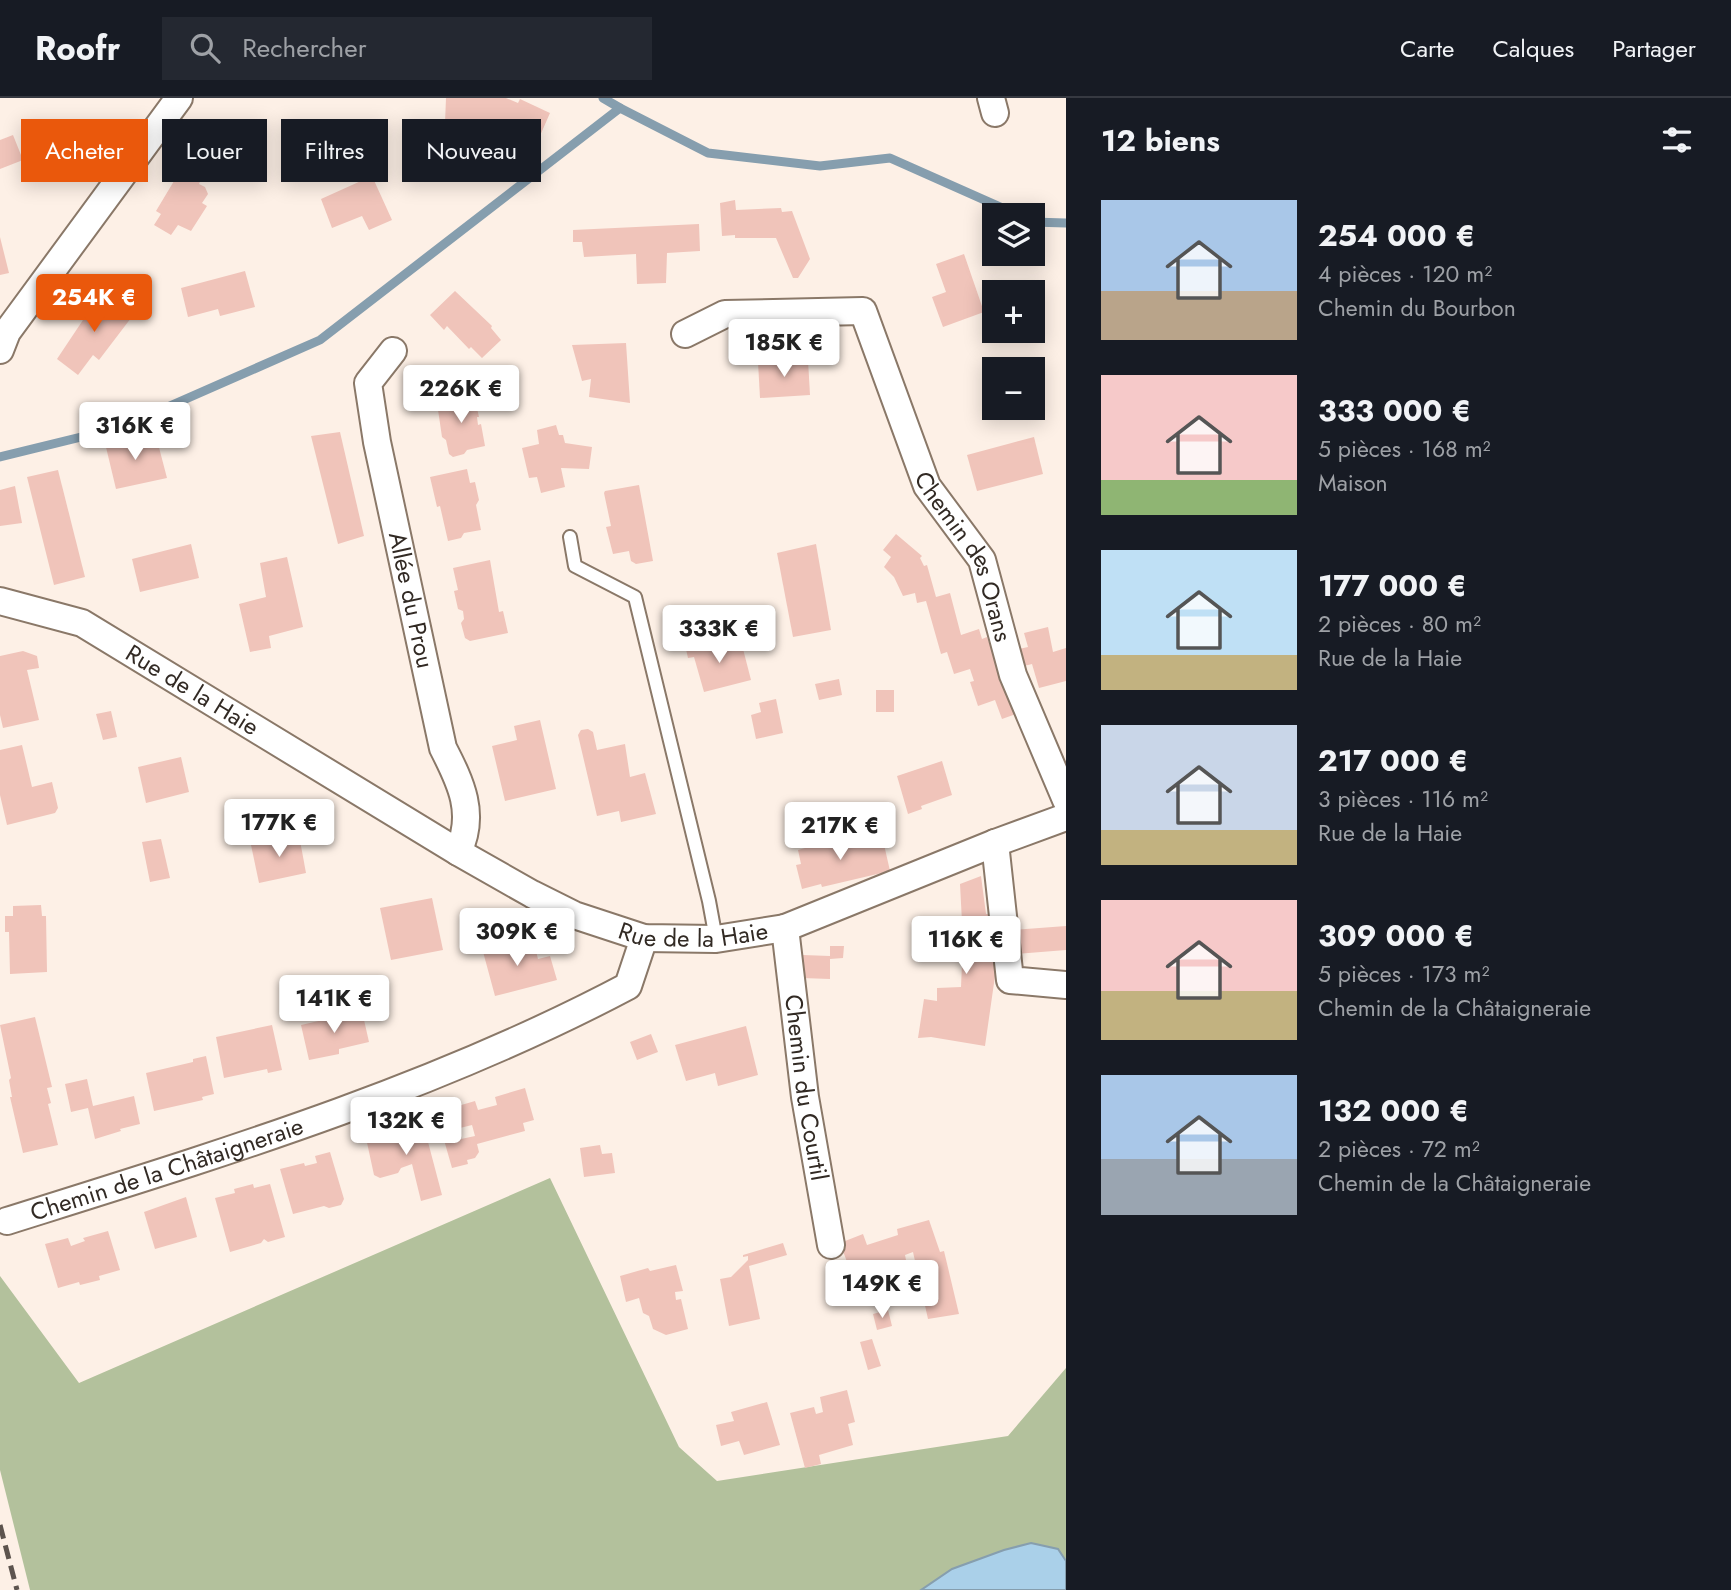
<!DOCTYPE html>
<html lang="fr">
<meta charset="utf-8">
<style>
:root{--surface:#171b24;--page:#242831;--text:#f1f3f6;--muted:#9ea1a6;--line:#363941;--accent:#ea580c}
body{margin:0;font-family:Jost,sans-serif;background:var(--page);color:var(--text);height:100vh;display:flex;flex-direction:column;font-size:26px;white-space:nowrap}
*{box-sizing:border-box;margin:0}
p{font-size:23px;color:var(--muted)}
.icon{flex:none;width:38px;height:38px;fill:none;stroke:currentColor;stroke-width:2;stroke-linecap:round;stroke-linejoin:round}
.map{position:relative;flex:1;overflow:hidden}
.side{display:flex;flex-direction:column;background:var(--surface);width:665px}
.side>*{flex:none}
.hud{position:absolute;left:21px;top:21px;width:665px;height:63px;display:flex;gap:14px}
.fabs{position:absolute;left:982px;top:105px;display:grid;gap:14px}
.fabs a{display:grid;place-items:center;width:63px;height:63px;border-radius:0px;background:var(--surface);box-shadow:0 4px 18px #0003;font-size:35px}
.price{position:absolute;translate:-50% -60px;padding:0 16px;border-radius:7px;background:#fff;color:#222;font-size:23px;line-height:46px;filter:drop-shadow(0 2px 4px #0008)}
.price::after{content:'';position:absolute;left:50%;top:42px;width:21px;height:16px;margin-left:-10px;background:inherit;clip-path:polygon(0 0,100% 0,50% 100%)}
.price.active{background:var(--accent);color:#fff}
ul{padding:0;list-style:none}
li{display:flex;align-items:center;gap:21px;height:175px;padding:0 35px}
li span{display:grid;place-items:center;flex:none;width:196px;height:140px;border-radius:0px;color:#555}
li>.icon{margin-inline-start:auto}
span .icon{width:84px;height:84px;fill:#fffc;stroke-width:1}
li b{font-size:30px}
h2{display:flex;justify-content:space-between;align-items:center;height:84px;padding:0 35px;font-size:30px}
.tag{padding:0 24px;border-radius:0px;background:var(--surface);box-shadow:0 4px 18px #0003;font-size:24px;line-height:63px}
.tag.active{background:var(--accent);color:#fff}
header{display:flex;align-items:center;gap:42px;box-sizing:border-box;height:98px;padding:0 35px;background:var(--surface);border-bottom:2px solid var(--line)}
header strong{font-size:33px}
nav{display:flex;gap:38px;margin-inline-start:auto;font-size:24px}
.search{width:490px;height:63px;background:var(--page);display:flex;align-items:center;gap:18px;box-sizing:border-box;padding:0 24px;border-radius:0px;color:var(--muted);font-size:26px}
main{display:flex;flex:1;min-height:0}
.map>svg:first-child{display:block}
.forest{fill:#b3c19c}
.water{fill:#aad0e9;stroke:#869eae;stroke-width:2}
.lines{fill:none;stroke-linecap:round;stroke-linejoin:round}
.stream{stroke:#869eae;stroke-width:9}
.building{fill:#f0c4ba}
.service-casing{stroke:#8a7868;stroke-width:16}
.minor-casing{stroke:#8a7868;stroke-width:30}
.service{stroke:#fff;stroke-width:12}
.minor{stroke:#fff;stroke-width:26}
.rail{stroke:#5d544e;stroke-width:5;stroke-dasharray:14 7;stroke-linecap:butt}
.labels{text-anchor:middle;stroke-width:7;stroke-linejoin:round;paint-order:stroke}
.street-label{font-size:24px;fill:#322a24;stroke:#fff}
</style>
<header>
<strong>Roofr</strong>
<div class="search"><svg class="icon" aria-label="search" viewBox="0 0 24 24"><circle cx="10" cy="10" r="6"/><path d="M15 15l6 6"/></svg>Rechercher</div>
<nav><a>Carte</a><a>Calques</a><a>Partager</a></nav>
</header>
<main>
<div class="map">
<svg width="1066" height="1492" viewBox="0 0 1066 1492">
<rect width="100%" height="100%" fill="#fdf0e6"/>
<path class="forest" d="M550,1080l129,269 38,34 291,-45 58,-68v222h-1036l-30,-120v-194l79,107z"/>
<path class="water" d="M1031,1445l27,6 8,12v29h-145l31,-21 52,-19z"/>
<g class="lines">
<g class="stream">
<path d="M603,0l17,10"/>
<path d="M1032,124l34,1"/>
<path d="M0,359l122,-30 198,-87 300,-232 88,45 112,13 70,-8 128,57"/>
</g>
</g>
<g class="building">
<path d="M446,0h60l12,5 2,-4 30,14 -11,25 -30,-13 -5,13 -33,-14 -7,5 -11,-1 -8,-5z"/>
<path d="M13,37l10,25 -23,9v-29z"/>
<path d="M183,68l19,11 -3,7 6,3 3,7 -6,9 5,3 -16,25 -13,-6 -7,10 -17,-10 7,-11 -5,-3z"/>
<path d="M372,78l20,44 -23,10 -7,-14 -30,12 -11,-29z"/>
<path d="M735,102l1,10 45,-2 1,4 10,-1 18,48 -12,19h-5l-17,-40h-41v-3l-13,1 -2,-33z"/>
<path d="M699,126l1,27 -33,2 -1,30 -29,1 -1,-30 -52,3 -2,-15h-9v-12z"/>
<path d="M0,139l9,36 -9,2z"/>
<path d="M964,156l20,58 -41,15 -11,-30 14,-5 -10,-28z"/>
<path d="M245,173l10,36 -35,9 -2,-7 -30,8 -7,-29z"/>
<path d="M455,193l37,35 -1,2 10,12 -19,18 -11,-11 -2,2 -22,-23 -3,4 -14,-15z"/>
<path d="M97,195l34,25 -32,42 -6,-5 -15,20 -21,-16 34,-51 -3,-2z"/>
<path d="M626,245l4,60 -41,-6 2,-18 -9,2 -10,-36z"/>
<path d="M1020,259l3,12h-20l-2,-7z"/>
<path d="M808,262l2,35 -50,3 -2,-36z"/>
<path d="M474,297l5,22h-2l1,8 3,-1 4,22 -18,4 -3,4 -11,3 -4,-3 -3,-14 -4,-3 -5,-34z"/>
<path d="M556,327l3,10h4l2,8 27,4 -3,22 -28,-1 4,19 -24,6 -4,-16 -8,1 -7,-30 17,-4 -2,-14z"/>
<path d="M340,334l24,104 -26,8 -27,-108z"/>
<path d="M156,338l11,42 -51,11 -11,-46 17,-6 2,7z"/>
<path d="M1034,339l9,37 -66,17 -10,-36z"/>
<path d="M467,371l3,14 5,-1 4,18 -3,5 5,25 -17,3 -3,5 -13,3 -8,-35 -3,1 -7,-30z"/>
<path d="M58,372l27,107 -31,8 -27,-108z"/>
<path d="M639,387l14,76 -17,3 -5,-3 -2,-10 -16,3 -7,-27 5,-1 -7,-33 1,-2z"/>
<path d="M15,388l7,37 -22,3v-36z"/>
<path d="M896,436l26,22 -2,2 4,8 3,-1 9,32 14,-4 11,42 18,-6 3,10 5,-2 13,35 19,41 -17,6 -7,-19 -17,6 -8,-24 4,-1 -4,-12 -16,5 -7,-22 -6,2 -15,-53 -9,2 -2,-10 -12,3 -9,-19 -10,-10 7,-10 -8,-7z"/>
<path d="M191,446l8,34 -59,14 -8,-33z"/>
<path d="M816,446l15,86 -38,7 -16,-84z"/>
<path d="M287,459l16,70 -34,9 2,12 -21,4 -11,-48 27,-7 -6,-34z"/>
<path d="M490,462l9,52 4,-1 5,22 -38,8 -5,-3 -4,-15 3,-4 -1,-8 -5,-2 -4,-18 4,-1 -5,-22z"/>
<path d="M1048,529l5,25 13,-4v33l-27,7 -7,-24 -8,2 -5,-17 9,-2 -4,-14z"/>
<path d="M713,540l3,14 26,-7 9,35 -47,12 -10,-35 -6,1 -3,-13z"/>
<path d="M23,553l14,5 2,12 -12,2 12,50 -36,8 -3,-13v-59z"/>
<path d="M839,581l3,16 -23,5 -4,-16z"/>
<rect x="876" y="592" width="18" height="22"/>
<path d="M776,601l7,34 -27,6 -5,-24 10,-3 -2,-9z"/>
<path d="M111,613l6,26 -14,3 -7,-26z"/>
<path d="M540,622l16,69 -51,12 -13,-55 25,-6 -3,-14z"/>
<path d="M588,631l5,3 4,18 28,-6 5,33 15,-4 11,41 -35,8 -2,-11 -22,5 -19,-81 3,-5z"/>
<path d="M22,647l10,42 20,-5 6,26 -3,5 -48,12 -7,-30v-45z"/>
<path d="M181,659l8,35 -43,11 -8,-36z"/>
<path d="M942,663l10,34 -31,11 1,3 -14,5 -11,-38z"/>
<path d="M299,737l7,38 -47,10 -8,-38z"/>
<path d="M839,738l2,13 42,-9 7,31 -68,16 -1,-3 -19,5 -6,-24 5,-1 -3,-14 14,-4 -1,-4z"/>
<path d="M161,741l9,39 -20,4 -8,-40z"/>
<path d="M981,778l5,38h5l6,48 -12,84 -54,-9 -13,1 6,-39 13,2v-13l24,-1 2,-47 -21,1v-18l20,-1 -2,-38z"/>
<path d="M432,800l11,52 -52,10 -11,-52z"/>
<path d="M41,807l1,11h4l1,56 -37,2 -1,-42h-4v-16h8v-10z"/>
<path d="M1066,828v24l-51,4 -3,-24z"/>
<path d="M510,843l3,11 22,-5 3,12 12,-3 7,24 -62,16 -13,-48z"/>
<path d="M830,848h14l-1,12 -13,1v20l-28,-1 1,-23 27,1z"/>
<path d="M362,913l7,31 -30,7v5l-30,6 -8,-35z"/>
<path d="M35,919l17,70 -5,1 4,15 -3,1 10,41 -35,8 -13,-56h2l-3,-17 2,-2 -11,-53z"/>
<path d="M272,927l10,45 -14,3 -1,-4 -43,9 -8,-41z"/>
<path d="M746,928l12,49 -40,11 -3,-13 -29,8 -11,-36z"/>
<path d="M651,936l7,18 -21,8 -7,-18z"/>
<path d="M206,958l8,38 -12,3 1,3 -49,11 -8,-38 47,-11v-3z"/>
<path d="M87,981l6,27 41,-10 6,28 -20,5 1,2 -26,8 -7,-31 -17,4 -6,-28z"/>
<path d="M525,990l9,32 -11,3 2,8 -48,13 2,8 -4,6 -8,2 1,4 -16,4 -8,-28 16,-4 1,3 14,-3 -3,-11 -16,4 -5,-21 24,-7 3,9 19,-5 -2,-8z"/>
<path d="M409,1025l1,3 13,-3 19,72 -21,6 -9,-37 -11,4 -3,5 -18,5 -6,-3 -8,-37 25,-7v-2z"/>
<path d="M600,1047l2,9 10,-1 3,20 -31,4 -4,-29z"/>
<path d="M330,1054l14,47 -3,6 -12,3 -5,-2 -31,8 -13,-45 24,-6 1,3 12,-3 -2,-7z"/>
<path d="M253,1086l1,4 16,-4 15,53 -17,5 -4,-3 -3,4 -31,9 -15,-54 20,-5 -1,-4z"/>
<path d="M186,1099l11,40 -42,12 -11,-37z"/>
<path d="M929,1122l11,32 4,-1 15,63 -31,5 -15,-67 -8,3 1,5 -53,18 -13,-35 23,-9 4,11 31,-10 -1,-6z"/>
<path d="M108,1133l12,39 -21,6 1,4 -20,5 -1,-3 -21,6 -13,-44 23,-6 3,8 14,-5 -2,-3z"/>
<path d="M783,1145l4,12 -38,11 11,53 -31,7 -9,-47 11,-2 17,-17v-4l-5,1v-2z"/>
<path d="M676,1167l7,26 -8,1 1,8 5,-1 7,30 -22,6 -13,-6 -4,-13 -6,-3 -4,-15 -13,4 -6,-26 28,-8 2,3z"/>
<path d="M888,1212l4,16 -15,4 -4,-16z"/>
<path d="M872,1241l9,27 -13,4 -8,-28z"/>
<path d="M847,1292l8,32 -7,2 5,21 -34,10 2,9 -16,4 -15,-55 24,-6 2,7 7,-2 -3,-15z"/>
<path d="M767,1304l13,43 -36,10 -5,-14 -18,5 -5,-21 18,-4 -3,-9z"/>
</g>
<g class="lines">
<g class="service-casing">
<path id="service" d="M570,439l5,29 60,31 74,304 7,38"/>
</g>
<g class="minor-casing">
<g id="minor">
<path d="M991,0l4,15"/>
<path id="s1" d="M685,236l40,-20 138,-3 64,175 55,74 31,115 53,125"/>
<path d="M0,252l7,-18 172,-234"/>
<path id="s2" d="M393,253l-25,32 9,59 66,306c18,35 33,66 15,104"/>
<path id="s3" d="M0,503l82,22 376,229 74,42 42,21 70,23 72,1 69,-11 210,-85 71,-26"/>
<path d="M995,745l15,137 56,5"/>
<path id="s4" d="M785,830l20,169 26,148"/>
<path id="s5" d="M7,1123c210,-66 425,-131 621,-235l16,-48"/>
</g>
</g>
<use href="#service" class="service"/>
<use href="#minor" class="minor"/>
<path class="rail" d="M0,1427l17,65"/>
</g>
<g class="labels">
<g class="street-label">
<text dy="8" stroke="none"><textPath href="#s1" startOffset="450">Chemin des Orans</textPath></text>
<text dy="8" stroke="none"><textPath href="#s2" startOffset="262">Allée du Prou</textPath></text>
<text dy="8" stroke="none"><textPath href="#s3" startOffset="214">Rue de la Haie</textPath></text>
<text dy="8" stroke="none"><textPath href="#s3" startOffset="780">Rue de la Haie</textPath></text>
<text dy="8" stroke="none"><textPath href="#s4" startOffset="161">Chemin du Courtil</textPath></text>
<text dy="8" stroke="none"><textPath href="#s5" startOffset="168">Chemin de la Châtaigneraie</textPath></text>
</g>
</g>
</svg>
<div class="fabs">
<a><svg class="icon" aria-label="layers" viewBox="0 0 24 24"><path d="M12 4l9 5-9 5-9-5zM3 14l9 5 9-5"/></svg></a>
<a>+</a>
<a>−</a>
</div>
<b class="price active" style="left:94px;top:236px">254K €</b>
<b class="price" style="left:784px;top:281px">185K €</b>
<b class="price" style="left:461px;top:327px">226K €</b>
<b class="price" style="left:135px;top:364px">316K €</b>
<b class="price" style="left:719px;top:567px">333K €</b>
<b class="price" style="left:279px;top:761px">177K €</b>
<b class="price" style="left:840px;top:764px">217K €</b>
<b class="price" style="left:517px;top:870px">309K €</b>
<b class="price" style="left:966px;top:878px">116K €</b>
<b class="price" style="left:334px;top:937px">141K €</b>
<b class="price" style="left:406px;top:1059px">132K €</b>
<b class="price" style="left:882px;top:1222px">149K €</b>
<div class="hud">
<a class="tag active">Acheter</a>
<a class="tag">Louer</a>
<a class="tag">Filtres</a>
<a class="tag">Nouveau</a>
</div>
</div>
<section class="side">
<h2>12 biens<svg class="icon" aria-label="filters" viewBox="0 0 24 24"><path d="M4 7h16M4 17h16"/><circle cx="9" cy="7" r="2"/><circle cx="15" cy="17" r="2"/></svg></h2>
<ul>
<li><span style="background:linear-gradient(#a9c7e8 65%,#b9a48a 0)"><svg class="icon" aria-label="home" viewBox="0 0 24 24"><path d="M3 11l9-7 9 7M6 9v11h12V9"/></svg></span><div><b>254 000 €</b><p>4 pièces · 120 m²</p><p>Chemin du Bourbon</p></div></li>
<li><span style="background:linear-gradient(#f6c9c9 75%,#8fb573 0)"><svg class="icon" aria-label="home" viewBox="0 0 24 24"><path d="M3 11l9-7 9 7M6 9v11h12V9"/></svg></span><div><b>333 000 €</b><p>5 pièces · 168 m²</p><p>Maison</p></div></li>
<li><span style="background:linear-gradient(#bfe0f5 75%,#c2b280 0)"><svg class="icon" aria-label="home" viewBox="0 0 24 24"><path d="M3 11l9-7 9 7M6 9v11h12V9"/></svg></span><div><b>177 000 €</b><p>2 pièces · 80 m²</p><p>Rue de la Haie</p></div></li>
<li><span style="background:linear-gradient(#c9d6e8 75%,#c2b280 0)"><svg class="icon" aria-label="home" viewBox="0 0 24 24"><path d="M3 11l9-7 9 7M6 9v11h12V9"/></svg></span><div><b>217 000 €</b><p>3 pièces · 116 m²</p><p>Rue de la Haie</p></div></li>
<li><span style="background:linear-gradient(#f6c9c9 65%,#c2b280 0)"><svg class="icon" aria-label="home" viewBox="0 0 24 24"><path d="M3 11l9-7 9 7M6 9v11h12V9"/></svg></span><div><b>309 000 €</b><p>5 pièces · 173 m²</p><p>Chemin de la Châtaigneraie</p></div></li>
<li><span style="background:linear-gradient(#a9c7e8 60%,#9aa5b1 0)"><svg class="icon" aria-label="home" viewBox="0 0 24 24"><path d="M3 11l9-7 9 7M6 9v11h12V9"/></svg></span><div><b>132 000 €</b><p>2 pièces · 72 m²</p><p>Chemin de la Châtaigneraie</p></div></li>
</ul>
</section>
</main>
